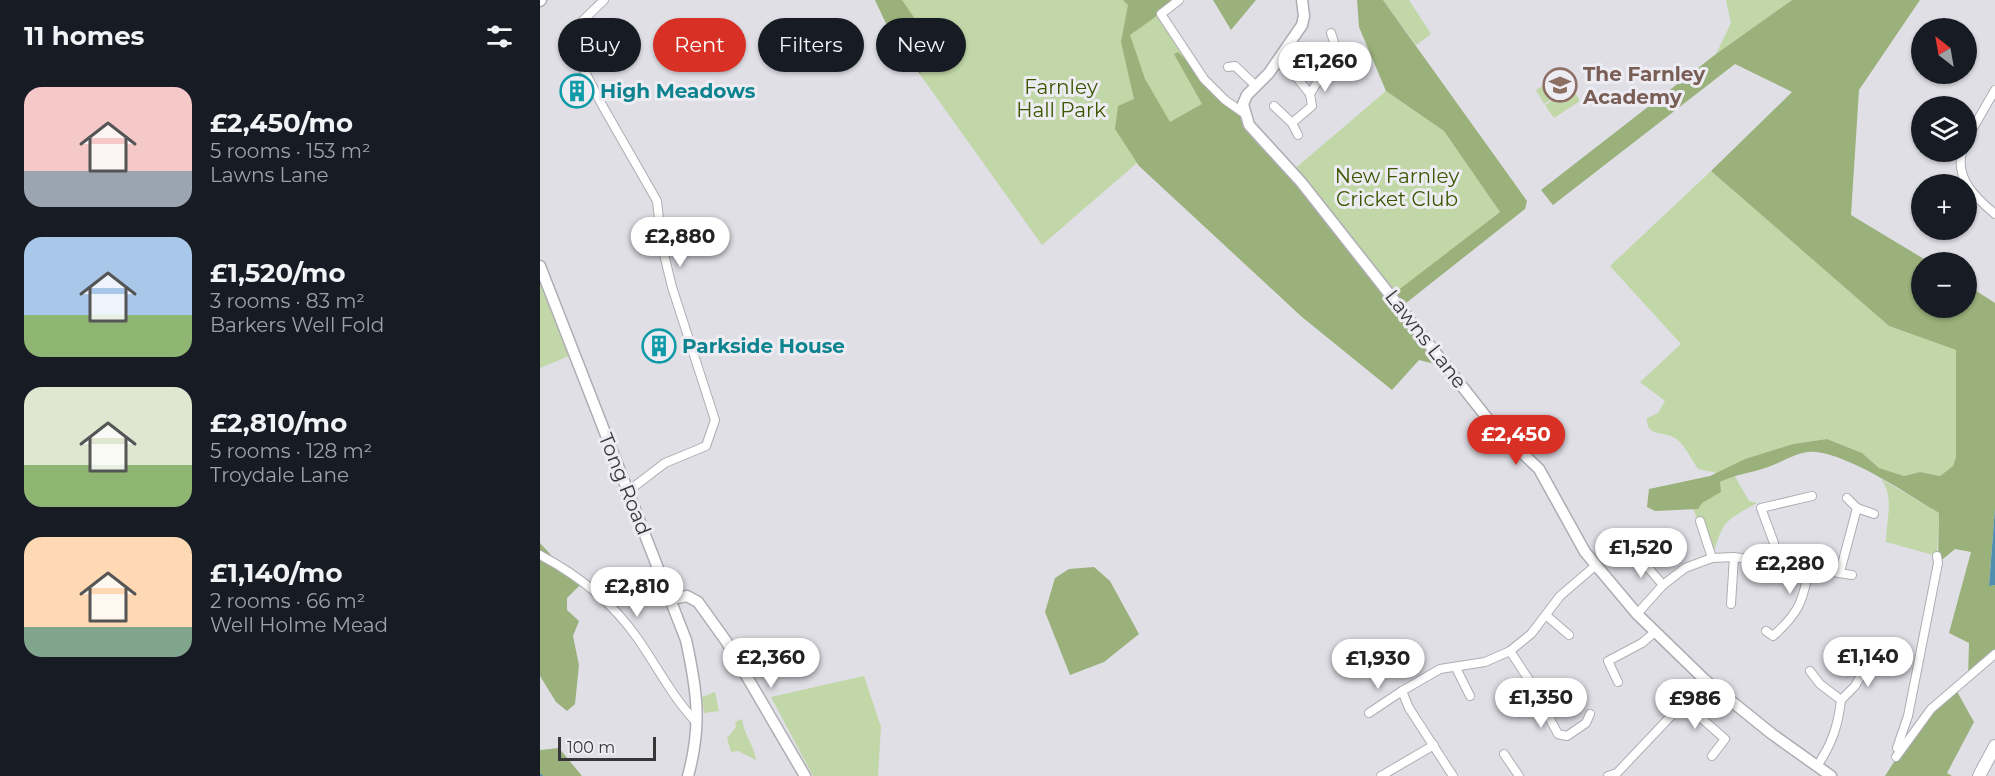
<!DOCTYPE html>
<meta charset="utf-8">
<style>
:root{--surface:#171b24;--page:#242831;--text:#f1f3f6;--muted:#9ea1a6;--accent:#d93025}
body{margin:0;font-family:Montserrat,sans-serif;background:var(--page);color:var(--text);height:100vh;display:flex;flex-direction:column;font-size:22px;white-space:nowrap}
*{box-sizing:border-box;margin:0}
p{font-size:20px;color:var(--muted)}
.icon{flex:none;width:33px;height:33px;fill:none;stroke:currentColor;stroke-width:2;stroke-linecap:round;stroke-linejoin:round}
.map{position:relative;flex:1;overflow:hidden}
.sheet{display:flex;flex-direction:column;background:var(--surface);width:540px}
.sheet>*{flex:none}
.top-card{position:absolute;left:18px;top:18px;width:570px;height:54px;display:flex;gap:12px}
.needle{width:39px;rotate:329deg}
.buttons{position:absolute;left:1371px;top:18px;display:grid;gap:12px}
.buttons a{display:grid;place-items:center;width:66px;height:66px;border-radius:50%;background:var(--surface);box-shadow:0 2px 4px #0004;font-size:30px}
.scale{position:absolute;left:18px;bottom:15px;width:98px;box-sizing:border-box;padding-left:6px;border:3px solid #373739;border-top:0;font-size:16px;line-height:21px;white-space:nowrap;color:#373739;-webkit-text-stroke:4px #edecf3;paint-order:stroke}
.price{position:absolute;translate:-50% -51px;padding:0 14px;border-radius:21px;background:#fff;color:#222;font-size:20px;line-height:39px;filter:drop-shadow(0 2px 3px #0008)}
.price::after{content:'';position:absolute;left:50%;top:36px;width:18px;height:14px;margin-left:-9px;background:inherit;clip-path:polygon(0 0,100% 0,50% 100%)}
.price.active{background:var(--accent);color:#fff}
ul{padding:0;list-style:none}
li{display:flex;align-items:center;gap:18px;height:150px;padding:0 24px}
li span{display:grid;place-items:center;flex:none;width:168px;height:120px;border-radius:18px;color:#555}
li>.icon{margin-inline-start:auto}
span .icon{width:72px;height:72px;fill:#fffc;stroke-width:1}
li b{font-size:26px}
h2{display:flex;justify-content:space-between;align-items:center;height:72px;padding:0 24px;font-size:26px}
.chip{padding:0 21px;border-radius:27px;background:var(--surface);box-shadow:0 2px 4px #0004;font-size:21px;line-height:54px}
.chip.active{background:var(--accent);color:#fff}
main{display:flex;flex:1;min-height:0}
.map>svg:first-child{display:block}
.green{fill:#c1d7a7}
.forest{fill:#9ab17b}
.water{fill:#508fad}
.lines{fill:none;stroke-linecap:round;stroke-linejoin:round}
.stream{stroke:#508fad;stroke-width:2}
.street-casing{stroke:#aeadb4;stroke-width:10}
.secondary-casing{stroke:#aeadb4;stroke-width:13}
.primary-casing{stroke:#aeadb4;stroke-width:14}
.street{stroke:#fff;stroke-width:8}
.secondary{stroke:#fff;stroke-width:10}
.primary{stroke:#fff;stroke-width:12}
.labels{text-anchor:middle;stroke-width:6;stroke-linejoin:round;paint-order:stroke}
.education-label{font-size:20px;font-weight:bold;fill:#785e54;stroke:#edecf3;text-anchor:start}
.park-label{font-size:20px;fill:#3c5700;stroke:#edecf3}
.culture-label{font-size:20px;font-weight:bold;fill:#0d838f;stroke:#edecf3;text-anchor:start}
.street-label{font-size:20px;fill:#373739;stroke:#edecf3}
</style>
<main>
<section class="sheet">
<h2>11 homes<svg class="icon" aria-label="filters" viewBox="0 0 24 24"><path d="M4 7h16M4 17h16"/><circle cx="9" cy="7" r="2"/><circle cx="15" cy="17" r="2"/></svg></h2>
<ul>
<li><span style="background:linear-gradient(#f6c9c9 70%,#9aa5b1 0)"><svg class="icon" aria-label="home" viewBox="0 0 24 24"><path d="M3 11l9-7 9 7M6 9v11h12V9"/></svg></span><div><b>£2,450/mo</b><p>5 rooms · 153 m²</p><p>Lawns Lane</p></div></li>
<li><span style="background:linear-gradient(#a9c7e8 65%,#8fb573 0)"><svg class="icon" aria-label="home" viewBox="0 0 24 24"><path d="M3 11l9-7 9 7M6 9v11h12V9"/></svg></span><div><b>£1,520/mo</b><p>3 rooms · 83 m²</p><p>Barkers Well Fold</p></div></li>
<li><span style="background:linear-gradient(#dfe7d0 65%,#8fb573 0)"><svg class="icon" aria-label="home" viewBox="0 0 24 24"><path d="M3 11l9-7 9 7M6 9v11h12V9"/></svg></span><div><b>£2,810/mo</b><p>5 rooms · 128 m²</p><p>Troydale Lane</p></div></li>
<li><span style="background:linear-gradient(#ffd9b3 75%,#7fa58c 0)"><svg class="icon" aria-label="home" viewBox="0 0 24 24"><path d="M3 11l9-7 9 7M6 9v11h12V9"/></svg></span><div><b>£1,140/mo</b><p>2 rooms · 66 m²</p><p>Well Holme Mead</p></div></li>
</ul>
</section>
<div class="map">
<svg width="1455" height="776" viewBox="0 0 1455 776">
<rect width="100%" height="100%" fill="#e0dfe6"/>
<g class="green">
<path d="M335,0h304l-18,14 29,43 112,260 -165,-154 -95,82 -151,-211z"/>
<path d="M843,0h26l22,34 -15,11z"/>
<path d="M1186,0h66l-76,54 15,-31z"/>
<path d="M1022,74l9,13 -27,17 -8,-14z"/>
<path d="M1032,88l8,13 -26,17 -9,-13z"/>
<path d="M846,91l58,40 56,81 -108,84 -100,-125z"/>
<path d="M1171,171l178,155 67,24v107l-3,9 -13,10 -20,-4 -16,4 -25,-8 -17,-15 -35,-14 -34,5 -48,15 -28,14 -19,-4c-6,-9 -14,-25 -23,-31 -11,-7 -29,-1 -28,-20l11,-5 7,-12 -25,-19 41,-38 -71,-78z"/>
<path d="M0,266l34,88 -34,14z"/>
<path d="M1194,475l15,26 8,2c-34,19 -34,18 -45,55l-23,-60z"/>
<path d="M1341,479l58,34 -2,43 -51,-14c0,-22 9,-45 -5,-63z"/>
<path d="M324,676l17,51 -3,49h-65l-42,-79z"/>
<path d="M175,692l4,19 -15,2 -2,-16z"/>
<path d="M202,719c3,19 11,23 14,41l-18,-9 -7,1 -4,-14 9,-11 -1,-5z"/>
</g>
<g class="forest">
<path d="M335,0h27l15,22 11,29 -8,23 -29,-40z"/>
<path d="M583,0h56l-49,35 15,44 25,43 32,-18 -28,-50 4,-2 8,8 4,-3 14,22 30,27 158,189 108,-83 -56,-81 -58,-40 -27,-64 -2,-27h26l144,201 -2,8 -124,98 46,60 -28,-7 -27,30 -90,-73 -163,-151 -24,-37 3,-23 16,-7 -13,-57 7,-37z"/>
<path d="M673,0h43l-25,30z"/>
<path d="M1252,0h128l-61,90 -8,125 78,47h-7v46h44l1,-23 28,18v205l-6,78 6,-1v69l-27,23 1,-34 -20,-10 22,-81 -16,-3 -17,14 1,-50c-32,-19 -87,-57 -123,-61 -17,-2 -33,10 -48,15 -16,6 -32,7 -48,15l1,10 -19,11 -4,6 -43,2 -8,-4 2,-18 61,-13 35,-17 48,-15 34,-5 35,14 17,15 25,8 16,-4 20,4 13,-10 3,-9v-107l-67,-24 -178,-155 81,-79 -57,-28 -182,141 -12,-15 175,-136z"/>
<path d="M0,543l21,23 21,17 -15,15v12l12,11 -6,15 6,29 -4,39 -8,7 -11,-9 -16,-26z"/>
<path d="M554,567l16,14 29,53 -35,28 -34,13 -25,-63 10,-34 14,-9z"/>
<path d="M1415,688l19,34 -27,51 5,3h-67l28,-44z"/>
<path d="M19,748l23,28h-42v-26z"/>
</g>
<path class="water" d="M1455,508v77l-6,1z"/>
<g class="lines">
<path class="stream" d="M0,775l2,1"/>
<g class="street-casing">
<g id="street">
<path d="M64,0l-29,28 -3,9 5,19 25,49 55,96 5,45 10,41 43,133 -9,26 -41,17 -38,29"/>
<path d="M639,0l-18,14 43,65 21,21 20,14"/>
<path d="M737,62l17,12 16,20 8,-13 20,-19 1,-5 -8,-24"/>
<path d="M688,67l7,-1 20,19"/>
<path d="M734,106l18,17 20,-17 -2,-12"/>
<path d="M752,123l6,12"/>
<path d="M1426,140l29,-50"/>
<path d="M1422,152c-7,27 14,46 33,62"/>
<path d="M1317,508l17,6"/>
<path d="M1160,521l12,37"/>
<path d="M0,555c38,20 73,48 98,84 20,29 35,59 59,84"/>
<path d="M1098,556l25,29"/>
<path d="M1232,564l2,-21 -13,-35 51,-12"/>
<path d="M1300,572l17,-64 -10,-10"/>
<path d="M1191,604l3,-47"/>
<path d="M1097,614l26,-29 22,-17 27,-10 22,-1 118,18"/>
<path d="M1007,616l22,19"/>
<path d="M1226,631l7,5c27,-24 29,-34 37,-69"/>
<path d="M970,651l19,29 29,54 9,2 19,-13 4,-9"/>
<path d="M916,668l14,28"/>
<path d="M1270,671l10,13 21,16c-3,26 -9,44 -24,66"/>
<path d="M1078,682l-10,-21 34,-18 14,-12"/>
<path d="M1301,700l14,-14 8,-14 -2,-6"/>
<path d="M1144,703l41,36 -13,17"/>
<path d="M829,713l33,-22"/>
<path d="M1360,750l-3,-2 11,-32 30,-153 -1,-7"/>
<path d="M964,754l15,22"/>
<path d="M1356,757l35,-48 64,-55"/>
<path d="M841,776l53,-31"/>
<path d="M913,776l-44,-68 -7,-17 38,-22 45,-7 25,-11 21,-17 29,-38 35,-30"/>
<path d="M1068,776l9,-3 88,-93"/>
</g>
</g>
<g class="secondary-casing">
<g id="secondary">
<path d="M762,0l2,16 -2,9 -33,48 -22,22 -4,9 6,21 52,57 190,241 48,46 46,83 52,62 68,66 67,54 59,42"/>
<path d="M0,1l1,-1"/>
<path d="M0,266l146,374c11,50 16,85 2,136"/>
<path d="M132,599l15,-3 11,6 28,39 79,135"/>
</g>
</g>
<g class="primary-casing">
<path id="primary" d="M1439,776l16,-30"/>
</g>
<use href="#street" class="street"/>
<use href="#secondary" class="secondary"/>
<use href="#primary" class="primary"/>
</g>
<defs>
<g id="school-ring" transform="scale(1.725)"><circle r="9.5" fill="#edecf3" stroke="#8d6e63" stroke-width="1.5"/><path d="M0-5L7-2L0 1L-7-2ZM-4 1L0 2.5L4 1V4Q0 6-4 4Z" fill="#8d6e63"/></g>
<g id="building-ring" transform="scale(1.725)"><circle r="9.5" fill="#edecf3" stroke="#0f9aa8" stroke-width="1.5"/><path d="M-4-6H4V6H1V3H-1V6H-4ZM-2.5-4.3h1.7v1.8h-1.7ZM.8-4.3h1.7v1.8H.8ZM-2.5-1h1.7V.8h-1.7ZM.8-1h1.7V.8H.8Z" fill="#0f9aa8"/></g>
</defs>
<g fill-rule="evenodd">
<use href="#school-ring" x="1020" y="85"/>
<use href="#building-ring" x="37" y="91"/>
<use href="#building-ring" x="119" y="346"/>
</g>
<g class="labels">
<g class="education-label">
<text x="1043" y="81">The Farnley<tspan x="1043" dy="23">Academy</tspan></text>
</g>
<g class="park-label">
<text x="521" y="94">Farnley<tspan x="521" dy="23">Hall Park</tspan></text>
<text x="857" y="183">New Farnley<tspan x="857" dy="23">Cricket Club</tspan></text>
</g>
<g class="culture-label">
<text x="60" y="98">High Meadows</text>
<text x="142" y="353">Parkside House</text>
</g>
<g class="street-label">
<text transform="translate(886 339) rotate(52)" y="7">Lawns Lane</text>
<text transform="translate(85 484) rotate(68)" y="7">Tong Road</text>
</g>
</g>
</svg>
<div class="buttons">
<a><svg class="needle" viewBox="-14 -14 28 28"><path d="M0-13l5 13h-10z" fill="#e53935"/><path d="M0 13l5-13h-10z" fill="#9ea1a6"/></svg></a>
<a><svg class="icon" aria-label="layers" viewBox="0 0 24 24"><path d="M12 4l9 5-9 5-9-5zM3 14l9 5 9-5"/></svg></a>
<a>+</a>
<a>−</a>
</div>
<div class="scale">100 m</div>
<b class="price" style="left:785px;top:93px">£1,260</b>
<b class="price" style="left:140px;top:268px">£2,880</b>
<b class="price active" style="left:976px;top:466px">£2,450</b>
<b class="price" style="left:1101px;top:579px">£1,520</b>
<b class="price" style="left:1250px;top:595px">£2,280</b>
<b class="price" style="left:97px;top:618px">£2,810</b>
<b class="price" style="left:1328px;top:688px">£1,140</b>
<b class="price" style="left:231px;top:689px">£2,360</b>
<b class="price" style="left:838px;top:690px">£1,930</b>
<b class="price" style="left:1001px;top:729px">£1,350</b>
<b class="price" style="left:1155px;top:730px">£986</b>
<div class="top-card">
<a class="chip">Buy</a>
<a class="chip active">Rent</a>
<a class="chip">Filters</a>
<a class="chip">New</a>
</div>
</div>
</main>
